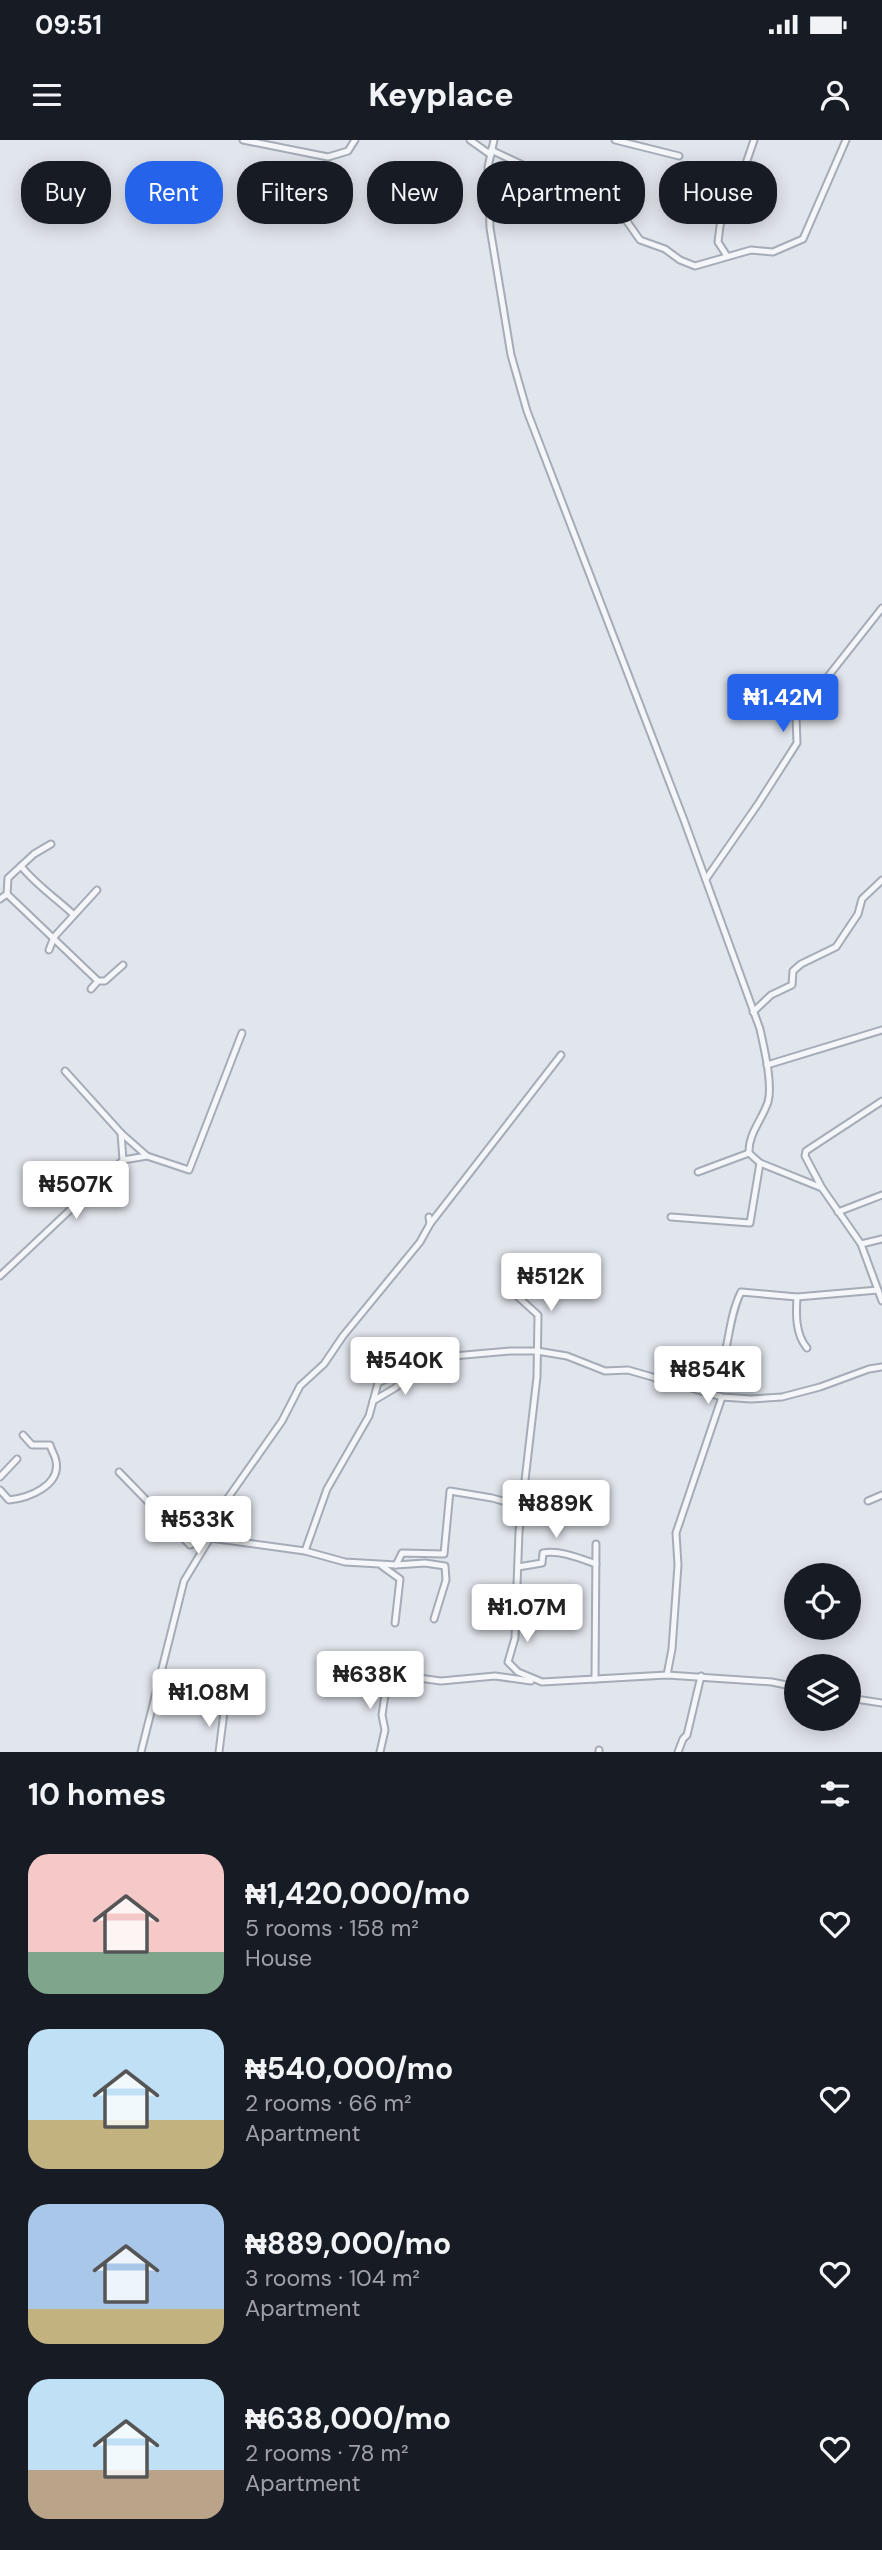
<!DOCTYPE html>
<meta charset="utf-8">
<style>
:root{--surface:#171b24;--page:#20242c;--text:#f1f3f6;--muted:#9ea1a6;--accent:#2563eb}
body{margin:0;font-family:"DM Sans",sans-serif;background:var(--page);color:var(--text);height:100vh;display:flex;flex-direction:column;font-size:26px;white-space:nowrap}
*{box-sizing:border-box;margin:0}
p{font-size:23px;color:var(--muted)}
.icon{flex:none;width:38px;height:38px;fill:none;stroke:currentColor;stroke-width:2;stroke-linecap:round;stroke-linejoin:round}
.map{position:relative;height:1612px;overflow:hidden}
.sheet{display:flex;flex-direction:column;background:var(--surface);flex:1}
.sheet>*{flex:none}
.guide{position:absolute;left:21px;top:21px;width:840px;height:63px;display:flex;gap:14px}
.controls{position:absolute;left:784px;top:1423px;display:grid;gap:14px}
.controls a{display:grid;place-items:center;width:77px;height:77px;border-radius:50%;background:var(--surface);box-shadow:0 4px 18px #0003;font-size:35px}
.price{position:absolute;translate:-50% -60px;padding:0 16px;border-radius:7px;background:#fff;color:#222;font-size:23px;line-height:46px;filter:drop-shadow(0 2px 4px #0008)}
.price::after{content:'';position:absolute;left:50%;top:42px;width:21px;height:16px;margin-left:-10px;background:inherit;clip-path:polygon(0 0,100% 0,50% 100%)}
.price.selected{background:var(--accent);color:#fff}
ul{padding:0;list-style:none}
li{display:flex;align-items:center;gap:21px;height:175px;padding:0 28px}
li span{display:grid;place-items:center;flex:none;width:196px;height:140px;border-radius:21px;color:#555}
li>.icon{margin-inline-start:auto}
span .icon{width:84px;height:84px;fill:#fffc;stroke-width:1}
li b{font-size:30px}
h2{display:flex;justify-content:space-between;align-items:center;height:84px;padding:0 28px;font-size:30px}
.chip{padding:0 24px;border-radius:28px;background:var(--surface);box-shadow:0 4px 18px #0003;font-size:24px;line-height:63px}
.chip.selected{background:var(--accent);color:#fff}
.status{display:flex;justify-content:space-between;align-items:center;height:49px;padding:0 35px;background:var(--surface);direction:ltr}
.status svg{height:19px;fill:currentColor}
header{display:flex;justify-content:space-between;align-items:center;height:91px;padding:0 28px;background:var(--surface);font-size:32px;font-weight:800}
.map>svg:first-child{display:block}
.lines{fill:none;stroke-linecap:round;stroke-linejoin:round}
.minor-casing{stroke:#a5acb7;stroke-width:9}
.minor{stroke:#f5f6f9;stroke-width:5}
</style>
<div class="status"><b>09:51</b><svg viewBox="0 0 49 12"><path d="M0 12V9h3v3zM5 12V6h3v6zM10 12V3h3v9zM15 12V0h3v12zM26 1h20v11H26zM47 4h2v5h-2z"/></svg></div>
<header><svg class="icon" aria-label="menu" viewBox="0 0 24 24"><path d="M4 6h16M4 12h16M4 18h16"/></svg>Keyplace<svg class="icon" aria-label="person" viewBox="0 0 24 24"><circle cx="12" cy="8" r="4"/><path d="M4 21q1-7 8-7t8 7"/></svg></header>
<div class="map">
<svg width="882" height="1612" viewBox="0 0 882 1612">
<rect width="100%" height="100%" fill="#e1e5ec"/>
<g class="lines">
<g class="minor-casing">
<g id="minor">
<path d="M243,0l85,17 20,-6 7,-11"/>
<path d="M470,0l21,15"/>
<path d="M494,0l-6,27 2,61 21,127 16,56 157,409 76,209c4,19 13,55 8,73 -6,18 -20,32 -19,51l11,10 62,25 39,56 21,57"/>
<path d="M615,0l64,16"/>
<path d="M491,10l55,26c10,9 14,24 24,32 16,11 39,8 56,12l14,20 25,9 15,11 15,6 56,-16 22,2 30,-13 43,-99"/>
<path d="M727,116l-9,-14 2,-16 7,-23 13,-22 14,-41"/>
<path d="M51,704l-17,10 -13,12c15,19 35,32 53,49"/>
<path d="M706,739l52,-75 39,-61 -1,-26 86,-109"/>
<path d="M7,754l91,87 -7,8"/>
<path d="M0,759l7,-5 1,-16 13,-12"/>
<path d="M49,810l5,-13 43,-47"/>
<path d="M98,841h7l18,-16"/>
<path d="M753,872l18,-17 21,-10 1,-14 8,-7 35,-17 22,-33 4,-15 20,-19"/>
<path d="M767,925l115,-35"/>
<path d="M65,931l56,62 26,23 42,14 53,-137"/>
<path d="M121,993l2,27"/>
<path d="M698,1032l51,-19"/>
<path d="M822,1048l-17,-32 1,-5 76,-50"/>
<path d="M838,1072l44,-17"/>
<path d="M671,1077l79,6 10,-60"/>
<path d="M430,1084l131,-169"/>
<path d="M861,1104l21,-5"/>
<path d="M0,1136l123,-116 24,-4"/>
<path d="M516,1155l22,20 -1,62 -18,155 -4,106 -7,24 10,10 24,10 125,-7 105,7 24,5"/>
<path d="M797,1157c-1,16 -2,37 10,51"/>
<path d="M708,1252c23,-29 17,-68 33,-100l56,5 81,-7"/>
<path d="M373,1261l22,-13 21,-18"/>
<path d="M119,1332l71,73 7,-3 85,-121 18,-35 24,-22 19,-28 77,-94 10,-18 -1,-7"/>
<path d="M0,1337l17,-18"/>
<path d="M0,1350l9,10c19,-2 52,-14 47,-39 -1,-6 -5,-11 -6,-16h-18l-9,-10"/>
<path d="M868,1361l14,-6"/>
<path d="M305,1411l22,-62 42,-73 9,-33 17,-9 23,-6 24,-11 69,-6h26l30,5 38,15 23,-1 94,27 29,2 31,-2 38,-10 49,-18 13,-2"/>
<path d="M396,1425l29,-2 20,3 1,14 -12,39"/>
<path d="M382,1426l18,13 -5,44"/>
<path d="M518,1427l24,-4 1,-10c17,-3 36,5 53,11"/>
<path d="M361,1535l27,-1 53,7 54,-5 36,5"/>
<path d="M667,1535l5,-26 6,-84 -2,-32 46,-136"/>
<path d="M595,1539l1,-135"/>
<path d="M849,1558l33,5"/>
<path d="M599,1610v2"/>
<path d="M141,1612l43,-171 26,-43 95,13 40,11 51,3 6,-12 42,1 6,-63 42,7 29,8"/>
<path d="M219,1612l5,-40"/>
<path d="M380,1612l5,-22 -3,-15 6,-41"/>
<path d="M678,1612l5,-13 4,-4 14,-59"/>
</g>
</g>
<use href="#minor" class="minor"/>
</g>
</svg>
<div class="controls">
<a><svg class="icon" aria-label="locate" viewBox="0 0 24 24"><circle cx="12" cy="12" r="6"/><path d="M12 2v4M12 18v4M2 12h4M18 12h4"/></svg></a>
<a><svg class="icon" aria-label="layers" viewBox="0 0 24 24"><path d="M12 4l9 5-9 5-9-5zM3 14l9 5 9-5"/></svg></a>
</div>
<b class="price selected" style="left:783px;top:594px">₦1.42M</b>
<b class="price" style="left:76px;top:1081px">₦507K</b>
<b class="price" style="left:551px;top:1173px">₦512K</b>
<b class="price" style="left:405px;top:1257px">₦540K</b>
<b class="price" style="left:708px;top:1266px">₦854K</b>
<b class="price" style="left:556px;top:1400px">₦889K</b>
<b class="price" style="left:198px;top:1416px">₦533K</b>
<b class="price" style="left:527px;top:1504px">₦1.07M</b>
<b class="price" style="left:370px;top:1571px">₦638K</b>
<b class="price" style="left:209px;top:1589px">₦1.08M</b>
<div class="guide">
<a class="chip">Buy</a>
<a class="chip selected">Rent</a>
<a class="chip">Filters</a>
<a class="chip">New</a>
<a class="chip">Apartment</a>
<a class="chip">House</a>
</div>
</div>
<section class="sheet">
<h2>10 homes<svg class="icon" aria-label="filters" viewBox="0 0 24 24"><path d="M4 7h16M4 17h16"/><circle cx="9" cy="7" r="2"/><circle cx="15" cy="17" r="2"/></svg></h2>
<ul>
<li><span style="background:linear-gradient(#f6c9c9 70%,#7fa58c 0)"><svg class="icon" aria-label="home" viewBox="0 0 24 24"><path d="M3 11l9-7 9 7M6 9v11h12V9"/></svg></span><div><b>₦1,420,000/mo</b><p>5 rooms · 158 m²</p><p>House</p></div><svg class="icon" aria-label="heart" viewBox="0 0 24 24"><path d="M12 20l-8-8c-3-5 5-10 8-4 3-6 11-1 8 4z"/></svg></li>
<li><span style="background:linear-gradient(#bfe0f5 65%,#c2b280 0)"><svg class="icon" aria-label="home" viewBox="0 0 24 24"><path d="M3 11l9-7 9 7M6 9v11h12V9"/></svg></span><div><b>₦540,000/mo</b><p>2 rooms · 66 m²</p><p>Apartment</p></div><svg class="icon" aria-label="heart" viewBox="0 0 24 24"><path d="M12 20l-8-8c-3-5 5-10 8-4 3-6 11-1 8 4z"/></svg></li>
<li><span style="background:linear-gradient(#a9c7e8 75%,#c2b280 0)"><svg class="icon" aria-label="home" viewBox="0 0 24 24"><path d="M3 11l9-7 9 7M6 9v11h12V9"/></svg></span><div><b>₦889,000/mo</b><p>3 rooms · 104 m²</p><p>Apartment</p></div><svg class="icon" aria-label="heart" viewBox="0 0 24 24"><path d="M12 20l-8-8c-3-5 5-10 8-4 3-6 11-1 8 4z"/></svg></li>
<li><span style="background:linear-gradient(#bfe0f5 65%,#b9a48a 0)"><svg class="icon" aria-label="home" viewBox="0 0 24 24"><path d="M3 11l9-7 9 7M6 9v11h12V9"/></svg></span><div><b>₦638,000/mo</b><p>2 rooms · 78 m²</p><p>Apartment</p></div><svg class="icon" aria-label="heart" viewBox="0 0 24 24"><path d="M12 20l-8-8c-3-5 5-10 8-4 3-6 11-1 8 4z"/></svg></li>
</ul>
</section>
